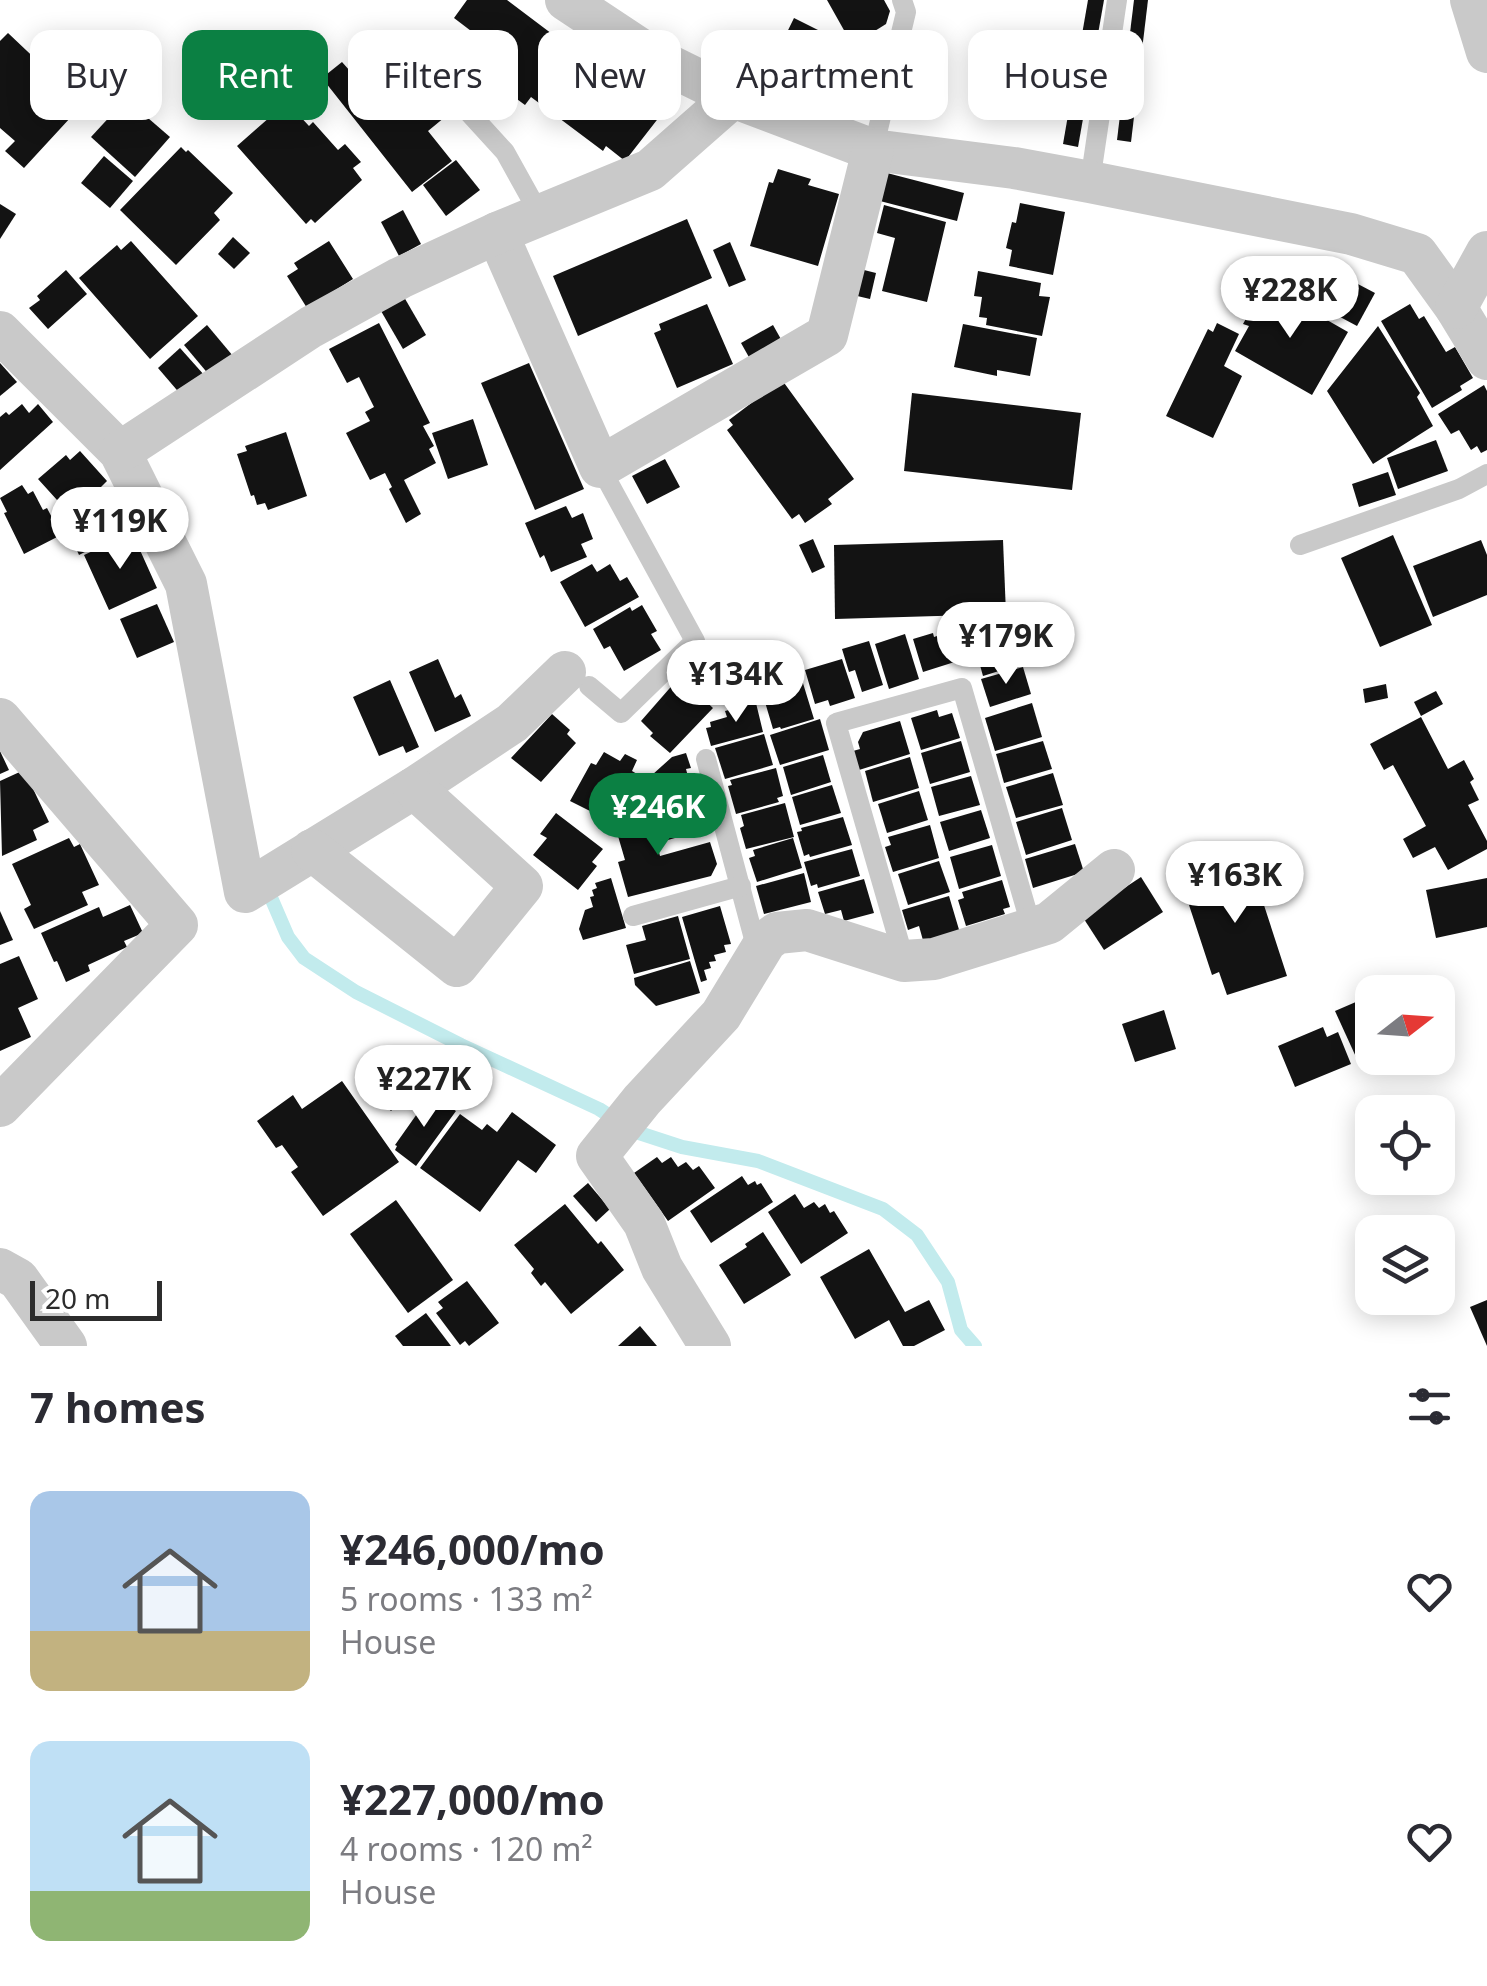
<!DOCTYPE html>
<meta charset="utf-8">
<style>
:root{--surface:#fff;--page:#f7f7f7;--text:#2b2b33;--muted:#7c7c81;--accent:#0b8043}
body{margin:0;font-family:"Noto Sans",sans-serif;background:var(--page);color:var(--text);height:100vh;display:flex;flex-direction:column;font-size:38px;white-space:nowrap}
*{box-sizing:border-box;margin:0}
p{font-size:32px;color:var(--muted)}
.icon{flex:none;width:55px;height:55px;fill:none;stroke:currentColor;stroke-width:2;stroke-linecap:round;stroke-linejoin:round}
.map{position:relative;height:1346px;overflow:hidden}
.sheet{display:flex;flex-direction:column;background:var(--surface);flex:1}
.sheet>*{flex:none}
.hud{position:absolute;left:30px;top:30px;width:1428px;height:90px;display:flex;gap:20px}
.needle{width:65px;rotate:73deg}
.buttons{position:absolute;left:1355px;top:975px;display:grid;gap:20px}
.buttons a{display:grid;place-items:center;width:100px;height:100px;border-radius:20px;background:var(--surface);box-shadow:0 5px 25px #0003;font-size:50px}
.scale{position:absolute;left:30px;bottom:25px;width:132px;box-sizing:border-box;padding-left:10px;border:5px solid #2c2c2c;border-top:0;font-size:28px;line-height:35px;white-space:nowrap;color:#2c2c2c;-webkit-text-stroke:8px #fff;paint-order:stroke}
.price{position:absolute;translate:-50% -85px;padding:0 22px;border-radius:35px;background:#fff;color:#222;font-size:32px;line-height:65px;filter:drop-shadow(0 2px 5px #0008)}
.price::after{content:'';position:absolute;left:50%;top:60px;width:30px;height:22px;margin-left:-15px;background:inherit;clip-path:polygon(0 0,100% 0,50% 100%)}
.price.selected{background:var(--accent);color:#fff}
ul{padding:0;list-style:none}
li{display:flex;align-items:center;gap:30px;height:250px;padding:0 30px}
li span{display:grid;place-items:center;flex:none;width:280px;height:200px;border-radius:20px;color:#555}
li>.icon{margin-inline-start:auto}
span .icon{width:120px;height:120px;fill:#fffc;stroke-width:1}
li b{font-size:42px}
h2{display:flex;justify-content:space-between;align-items:center;height:120px;padding:0 30px;font-size:42px}
.pill{padding:0 35px;border-radius:20px;background:var(--surface);box-shadow:0 5px 25px #0003;font-size:35px;line-height:90px}
.pill.selected{background:var(--accent);color:#fff}
.map>svg:first-child{display:block}
.lines{fill:none;stroke-linecap:round;stroke-linejoin:round}
.stream{stroke:#c2ebed;stroke-width:14}
.building{fill:#131313}
.service{stroke:#c9c9c9;stroke-width:20}
.minor{stroke:#c9c9c9;stroke-width:42}
</style>
<div class="map">
<svg width="1487" height="1346" viewBox="0 0 1487 1346">
<rect width="100%" height="100%" fill="#fff"/>
<g class="lines">
<path class="stream" d="M266,886l22,51 16,21 52,34 105,53 138,64 34,22 49,16 76,14 125,48 34,26 31,47 13,48 14,16"/>
</g>
<g class="building">
<path d="M467,0h40l57,43 7,-9 96,73 -42,54 -19,-15 -3,5 -72,-54 -6,8 -15,-11 4,-5 -50,-39 11,-16 -21,-16z"/>
<path d="M827,0h57l6,11 -4,13 -24,15 -17,-7z"/>
<path d="M1088,0h16l-26,147 -15,-3z"/>
<path d="M1134,0h14l-17,142 -14,-2z"/>
<path d="M794,18l42,21 -26,50 -18,-8 3,-5 -24,-11z"/>
<path d="M8,33l75,71 -59,64 -19,-17 10,-10 -15,-13v-87z"/>
<path d="M841,35l42,15 -9,26 -43,-15z"/>
<path d="M379,49l34,44 8,-7 24,31 -17,14 24,30 -40,31 -90,-114 20,-16 8,9z"/>
<path d="M825,64l23,7 -11,36 -23,-6z"/>
<path d="M851,71l28,9 -12,37 -28,-9z"/>
<path d="M126,99l44,38 -35,40 -44,-40z"/>
<path d="M284,99l25,27 4,-4 25,28 7,-6 16,18 -8,6 9,12 -47,43 -4,-4 -5,5 -69,-78 33,-29 -3,-3z"/>
<path d="M181,147l5,5 2,-2 45,43 -19,20 6,7 -44,45 -56,-55z"/>
<path d="M104,156l29,25 -23,27 -29,-25z"/>
<path d="M456,160l24,30 -34,26 -23,-31z"/>
<path d="M778,169l33,10 -3,6 31,9 -21,72 -68,-20 19,-64 4,1z"/>
<path d="M887,173l77,20 -7,28 -77,-20z"/>
<path d="M1020,203l45,9 -12,63 -44,-9 3,-16 -6,-2 6,-26 4,1z"/>
<path d="M0,204l16,10 -16,25z"/>
<path d="M884,205l62,17 -19,80 -45,-11 13,-53 -18,-5z"/>
<path d="M403,210l18,34 -22,12 -18,-34z"/>
<path d="M687,219l25,59 -134,58 -25,-60z"/>
<path d="M233,237l17,16 -16,16 -16,-15z"/>
<path d="M131,241l67,75 -48,43 -71,-81 38,-33 4,5z"/>
<path d="M329,241l24,38 -46,29 -20,-32 11,-7 -4,-6z"/>
<path d="M730,242l16,38 -17,7 -16,-37z"/>
<path d="M1314,261l61,32 -18,33 -60,-32z"/>
<path d="M860,269l16,4 -6,26 -17,-4z"/>
<path d="M66,270l21,24 -39,35 -19,-21 11,-8 -3,-4z"/>
<path d="M978,271l63,12 -2,13 11,1 -8,39 -56,-11 1,-7 -8,-1 3,-20 -8,-1z"/>
<path d="M1271,288l77,44 -36,63 -77,-44 14,-25 -6,-2 14,-25 6,3z"/>
<path d="M404,297l22,38 -23,14 -22,-38z"/>
<path d="M707,304l26,60 -56,24 -23,-55 7,-3 -2,-6z"/>
<path d="M1410,304l9,15 5,-3 22,36 9,-5 18,31 -13,8 2,4 -30,18 -51,-87z"/>
<path d="M379,323l51,100 -7,3 11,20 -5,3 7,14 -32,17 17,34 -15,9 -17,-34 3,-2 -7,-14 -15,7 -24,-47 24,-12 -5,-9 9,-5 -15,-30 -12,6 -18,-34z"/>
<path d="M1217,323l22,11 -15,32 18,10 -29,62 -47,-22 42,-87 5,3z"/>
<path d="M963,324l74,14 -7,38 -33,-6v6l-43,-9z"/>
<path d="M207,325l26,31 -23,20 -26,-31z"/>
<path d="M773,325l9,16 -32,18 -9,-16z"/>
<path d="M1378,326l42,67 -3,4 16,29 -60,38 -46,-73z"/>
<path d="M180,348l25,28 -23,20 -24,-28z"/>
<path d="M0,363l17,19 -17,14z"/>
<path d="M529,363l55,126 -49,21 -54,-127z"/>
<path d="M782,380l72,99 -26,20 4,5 -27,19 -6,-9 -7,5 -65,-89 6,-5 -4,-5z"/>
<path d="M1484,385l3,6v59l-6,3 -4,-7 -6,4 -12,-20 -8,4 -13,-20z"/>
<path d="M912,393l169,20 -9,77 -168,-19z"/>
<path d="M22,404l7,9 9,-9 15,18 -53,48v-53l6,-5 3,3z"/>
<path d="M473,419l15,46 -40,14 -16,-46z"/>
<path d="M286,432l21,64 -39,14 -3,-7 -8,2 -3,-10 -3,1 -14,-42 10,-3 -2,-5z"/>
<path d="M1436,440l12,31 -50,18 -11,-31z"/>
<path d="M80,451l27,30 -8,8 12,13 -25,21 -23,-28 -6,5 -19,-21 28,-24 4,5z"/>
<path d="M665,459l15,28 -33,17 -15,-28z"/>
<path d="M1388,472l8,23 -37,12 -7,-23z"/>
<path d="M22,485l6,9 5,-3 10,19 4,-2 14,27 -37,19 -20,-41 3,-1 -7,-14z"/>
<path d="M566,506l6,12 11,-5 10,26 -12,5 6,13 -36,15 -7,-17 -4,3 -15,-35z"/>
<path d="M109,516l9,19 -39,20 -9,-20z"/>
<path d="M1393,535l39,90 -52,22 -39,-89z"/>
<path d="M121,538l2,6 12,-5 22,49 -48,22 -25,-55z"/>
<path d="M813,539l12,28 -13,6 -13,-28z"/>
<path d="M1003,540l3,74 -171,5 -1,-74z"/>
<path d="M1481,540l6,15v40l-54,22 -20,-51z"/>
<path d="M592,564l5,8 13,-8 10,17 7,-4 12,20 -54,30 -25,-45z"/>
<path d="M157,604l17,38 -37,16 -17,-39z"/>
<path d="M642,605l15,26 -6,3 10,16 -37,21 -14,-25 -6,3 -11,-20 37,-22 2,4z"/>
<path d="M1003,624l2,4 7,-2 12,37 -41,13 -5,-18 -10,3 -8,-26z"/>
<path d="M955,630l9,29 -41,13 -10,-33 20,-6 1,4z"/>
<path d="M905,634l14,45 -30,10 -14,-45z"/>
<path d="M869,641l14,44 -21,7 -7,-22 -6,2 -7,-23z"/>
<path d="M438,659l17,39 6,-4 10,22 -36,16 -26,-60z"/>
<path d="M842,659l13,39 -25,8 -2,-6 -13,4 -10,-34z"/>
<path d="M1023,667l8,27 -41,13 -9,-28z"/>
<path d="M390,680l29,67 -13,6 -3,-7 -24,10 -26,-59z"/>
<path d="M802,680l12,39 -33,10 -1,-2 -7,2 -8,-27 8,-2 -3,-9z"/>
<path d="M676,681l4,4 4,-4 29,27 -43,45 -20,-17 3,-3 -12,-12z"/>
<path d="M1386,684l2,14 -23,5 -2,-14z"/>
<path d="M1436,691l7,13 -22,12 -7,-14z"/>
<path d="M756,703l7,29 -52,14 -5,-18 5,-1 -1,-5 17,-5 -2,-6z"/>
<path d="M1032,703l10,34 -47,14 -10,-33z"/>
<path d="M937,710l2,7 13,-4 8,25 -39,12 -10,-32z"/>
<path d="M552,714l18,16 -3,4 9,9 -35,39 -30,-24z"/>
<path d="M1421,717l27,52 16,-9 10,19 -4,3 9,18 -11,5 19,36v8l-39,21 -13,-23 -22,11 -10,-19 23,-13 -33,-61 -9,5 -14,-26z"/>
<path d="M820,719l9,31 -49,15 -10,-30z"/>
<path d="M900,721l10,33 -51,16 -6,-19 7,-2 -2,-7 5,-10z"/>
<path d="M764,734l9,31 -48,14 -10,-31z"/>
<path d="M961,741l9,31 -40,12 -9,-31z"/>
<path d="M1043,741l9,28 -48,14 -8,-29z"/>
<path d="M0,751l9,19 -9,4z"/>
<path d="M604,752l16,9 5,-7 12,6 -5,11 10,6 -23,44 -19,-10 -2,4 -28,-14 21,-38 5,2z"/>
<path d="M686,753l5,15 -5,1 6,23 -32,9 -8,-26 20,-18z"/>
<path d="M823,755l8,27 -40,13 -8,-28z"/>
<path d="M910,757l9,31 -46,14 -8,-31z"/>
<path d="M776,768l7,28 -6,2 2,4 -43,12 -8,-28 4,-1 -2,-5z"/>
<path d="M24,770l25,52 -16,8 4,10 -35,16 -2,-75z"/>
<path d="M1053,773l10,32 -47,13 -10,-31z"/>
<path d="M971,776l9,29 -41,11 -8,-29z"/>
<path d="M832,785l9,28 -41,12 -8,-28z"/>
<path d="M919,791l9,29 -41,13 -9,-29z"/>
<path d="M697,795l9,34 -38,11 -8,-34z"/>
<path d="M646,802l14,54 50,-14 7,22 -6,12 -83,21 -10,-35 7,-2 -7,-24 6,-1 -2,-7 6,-2 -3,-9 8,-2 -2,-9z"/>
<path d="M785,803l9,34 -48,12 -6,-21 4,-2 -3,-11z"/>
<path d="M1062,808l10,32 -46,15 -10,-33z"/>
<path d="M981,810l9,28 -41,13 -9,-29z"/>
<path d="M556,813l47,36 -11,13 5,4 -19,24 -45,-35 14,-17 -7,-4z"/>
<path d="M843,817l9,28 -42,12 -1,-3 -5,2 -7,-24 5,-1 -1,-3z"/>
<path d="M930,825l9,33 -46,14 -8,-25 6,-2 -3,-8z"/>
<path d="M69,838l5,9 6,-3 19,41 -17,7 6,13 -54,24 -10,-20 7,-4 -19,-41z"/>
<path d="M793,838l9,30 -45,14 -8,-24 6,-2 -2,-6z"/>
<path d="M1075,844l9,28 -51,16 -8,-29z"/>
<path d="M992,845l9,31 -42,13 -9,-32z"/>
<path d="M852,849l8,27 -42,12 -1,-4 -6,2 -7,-24z"/>
<path d="M1248,856l39,120 -60,19 -8,-23 -7,3 -23,-70 5,-2 -9,-28z"/>
<path d="M939,861l11,31 -42,13 -10,-31z"/>
<path d="M804,873l7,29 -47,12 -8,-28z"/>
<path d="M1141,877l22,35 -59,38 -22,-34z"/>
<path d="M611,878l15,50 -43,12 -4,-11 6,-19 8,-3 -3,-10 4,-1 -2,-6 5,-2 -2,-5z"/>
<path d="M1487,878v49l-51,11 -10,-48z"/>
<path d="M864,879l10,34 -30,8 -3,-11 -16,4 -7,-22z"/>
<path d="M1002,880l8,27 -7,2 2,5 -39,12 -8,-26 6,-2 -2,-6z"/>
<path d="M949,896l11,37 -36,11 -5,-18 -11,4 -6,-20z"/>
<path d="M130,905l13,28 -19,8 3,6 -39,18 2,6 -24,11 -9,-21 -3,1 -13,-29 58,-26 4,10z"/>
<path d="M720,906l11,38 -7,1 2,7 -12,3 2,6 -7,1 2,6 -7,2 3,10 -6,2 -19,-65z"/>
<path d="M0,911l13,29 -13,5z"/>
<path d="M678,916l12,43 -56,15 -8,-29 20,-5 -4,-14z"/>
<path d="M19,956l19,43 -20,9 13,29 -31,14v-87z"/>
<path d="M690,961l10,32 -44,13 -21,-21 -1,-7z"/>
<path d="M1372,995v36l-9,23 -7,3 -21,-46z"/>
<path d="M1164,1010l12,39 -41,13 -13,-38z"/>
<path d="M1323,1027l4,10 11,-5 13,32 -56,23 -17,-41z"/>
<path d="M386,1055l31,30 -26,26 -30,-30z"/>
<path d="M342,1081l57,81 -76,54 -32,-44 7,-5 -16,-22 -6,3 -19,-27 36,-26 9,14z"/>
<path d="M431,1094l25,17 -40,55 -21,-16 2,-4 -2,-1z"/>
<path d="M512,1112l44,33 -20,28 -18,-13 -38,52 -60,-44 40,-54 22,16 5,-6 10,8z"/>
<path d="M657,1157l5,6 9,-6 7,10 8,-5 7,8 6,-4 16,22 -47,33 -34,-48z"/>
<path d="M742,1176l6,9 7,-4 2,4 4,-2 12,19 -62,41 -21,-32z"/>
<path d="M588,1183l22,26 -14,13 -23,-26z"/>
<path d="M795,1194l9,14 10,-6 5,6 6,-4 5,9 4,-2 14,22 -47,31 -33,-52z"/>
<path d="M396,1200l57,80 -45,33 -58,-79z"/>
<path d="M565,1204l33,40 3,-3 23,29 -53,44 -26,-32 -4,4 -10,-13 3,-4 -20,-24z"/>
<path d="M763,1232l28,43 -47,29 -25,-39 28,-18 -2,-3z"/>
<path d="M869,1249l36,63 24,-12 16,30 -31,16h-11l-14,-26 -34,19 -35,-62z"/>
<path d="M467,1281l32,42 -30,23 -4,-5 -5,4 -24,-32 7,-5 -5,-6z"/>
<path d="M1487,1300v46l-17,-39z"/>
<path d="M426,1313l25,33h-48l-8,-10z"/>
<path d="M640,1326l17,20h-39z"/>
</g>
<g class="lines">
<g class="service">
<path d="M432,72l73,80 35,63"/>
<path d="M873,150l33,-138 -4,-12"/>
<path d="M1090,182l27,-182"/>
<path d="M1300,545l159,-56 28,-15"/>
<path d="M589,686l32,27 74,-72 -95,-174"/>
<path d="M706,759l51,191"/>
<path d="M633,916l108,-30"/>
<path d="M904,959l-68,-236 126,-35 70,241"/>
</g>
<g class="minor">
<path d="M566,0l86,57 81,40 140,53 141,18 76,14 261,52 66,20 39,54 31,51"/>
<path d="M1471,0l16,52"/>
<path d="M497,233l103,234 227,-132 46,-185"/>
<path d="M1456,308l31,-56"/>
<path d="M0,332l120,120 66,132 59,308 169,-104 98,-65 53,-51"/>
<path d="M120,452l191,-125 89,-49 97,-45 153,-63 83,-73"/>
<path d="M0,719l177,206 -177,181"/>
<path d="M312,850l145,116 65,-80 -108,-98"/>
<path d="M0,1269l18,10 48,67"/>
<path d="M710,1346l-48,-78 -18,-45 -47,-67 45,-56 79,-85 45,-74 11,-8 30,-3 97,31 30,-2 115,-36 65,-53"/>
</g>
</g>
</svg>
<div class="buttons">
<a><svg class="needle" viewBox="-14 -14 28 28"><path d="M0-13l5 13h-10z" fill="#e53935"/><path d="M0 13l5-13h-10z" fill="#7c7c81"/></svg></a>
<a><svg class="icon" aria-label="locate" viewBox="0 0 24 24"><circle cx="12" cy="12" r="6"/><path d="M12 2v4M12 18v4M2 12h4M18 12h4"/></svg></a>
<a><svg class="icon" aria-label="layers" viewBox="0 0 24 24"><path d="M12 4l9 5-9 5-9-5zM3 14l9 5 9-5"/></svg></a>
</div>
<div class="scale">20 m</div>
<b class="price" style="left:1290px;top:341px">¥228K</b>
<b class="price" style="left:120px;top:572px">¥119K</b>
<b class="price" style="left:1006px;top:687px">¥179K</b>
<b class="price" style="left:736px;top:725px">¥134K</b>
<b class="price selected" style="left:658px;top:858px">¥246K</b>
<b class="price" style="left:1235px;top:926px">¥163K</b>
<b class="price" style="left:424px;top:1130px">¥227K</b>
<div class="hud">
<a class="pill">Buy</a>
<a class="pill selected">Rent</a>
<a class="pill">Filters</a>
<a class="pill">New</a>
<a class="pill">Apartment</a>
<a class="pill">House</a>
</div>
</div>
<section class="sheet">
<h2>7 homes<svg class="icon" aria-label="filters" viewBox="0 0 24 24"><path d="M4 7h16M4 17h16"/><circle cx="9" cy="7" r="2"/><circle cx="15" cy="17" r="2"/></svg></h2>
<ul>
<li><span style="background:linear-gradient(#a9c7e8 70%,#c2b280 0)"><svg class="icon" aria-label="home" viewBox="0 0 24 24"><path d="M3 11l9-7 9 7M6 9v11h12V9"/></svg></span><div><b>¥246,000/mo</b><p>5 rooms · 133 m²</p><p>House</p></div><svg class="icon" aria-label="heart" viewBox="0 0 24 24"><path d="M12 20l-8-8c-3-5 5-10 8-4 3-6 11-1 8 4z"/></svg></li>
<li><span style="background:linear-gradient(#bfe0f5 75%,#8fb573 0)"><svg class="icon" aria-label="home" viewBox="0 0 24 24"><path d="M3 11l9-7 9 7M6 9v11h12V9"/></svg></span><div><b>¥227,000/mo</b><p>4 rooms · 120 m²</p><p>House</p></div><svg class="icon" aria-label="heart" viewBox="0 0 24 24"><path d="M12 20l-8-8c-3-5 5-10 8-4 3-6 11-1 8 4z"/></svg></li>
</ul>
</section>
